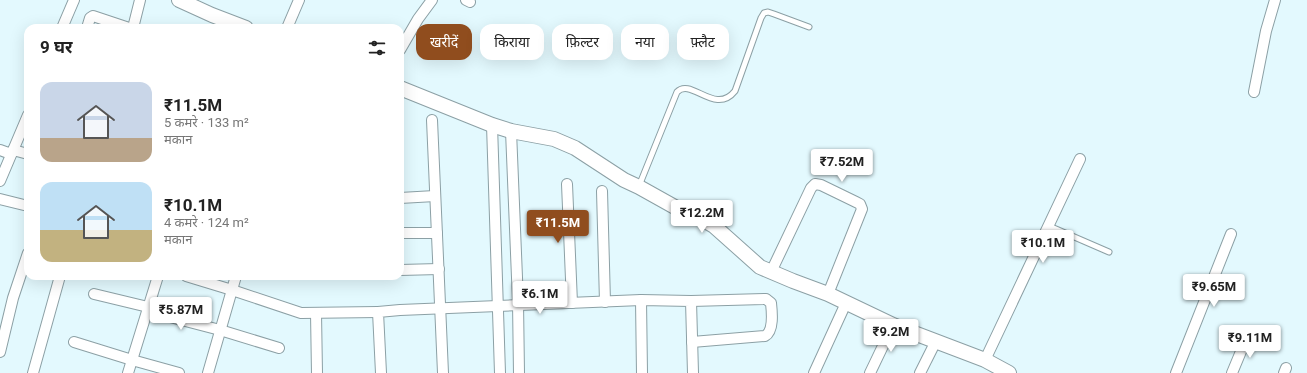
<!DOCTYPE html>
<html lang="hi">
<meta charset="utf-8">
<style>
:root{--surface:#fff;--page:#f6f6f6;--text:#222;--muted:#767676;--accent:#904d1e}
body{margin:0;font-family:Roboto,"Noto Sans Devanagari",sans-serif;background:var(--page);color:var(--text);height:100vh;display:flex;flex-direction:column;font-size:15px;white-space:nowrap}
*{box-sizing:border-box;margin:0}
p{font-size:13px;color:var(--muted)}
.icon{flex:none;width:22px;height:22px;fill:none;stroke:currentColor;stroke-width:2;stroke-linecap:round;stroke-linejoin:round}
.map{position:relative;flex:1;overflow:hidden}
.side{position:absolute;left:24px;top:24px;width:380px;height:256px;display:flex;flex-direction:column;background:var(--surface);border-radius:12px;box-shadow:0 4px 16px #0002}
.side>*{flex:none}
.hud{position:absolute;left:416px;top:24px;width:380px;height:36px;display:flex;gap:8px}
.price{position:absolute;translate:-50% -34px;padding:0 9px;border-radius:4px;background:#fff;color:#222;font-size:13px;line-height:26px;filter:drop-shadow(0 1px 2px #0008)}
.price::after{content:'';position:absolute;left:50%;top:24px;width:12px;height:9px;margin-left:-6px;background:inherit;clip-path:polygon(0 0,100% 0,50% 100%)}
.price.selected{background:var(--accent);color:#fff}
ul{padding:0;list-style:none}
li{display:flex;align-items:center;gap:12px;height:100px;padding:0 16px}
li span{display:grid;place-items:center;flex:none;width:112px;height:80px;border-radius:12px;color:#555}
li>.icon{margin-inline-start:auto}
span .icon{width:48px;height:48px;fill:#fffc;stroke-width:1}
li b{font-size:17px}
h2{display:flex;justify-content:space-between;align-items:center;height:48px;padding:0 16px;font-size:17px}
.tag{padding:0 14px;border-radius:12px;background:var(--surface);box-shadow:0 4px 16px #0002;font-size:14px;line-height:36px}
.tag.selected{background:var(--accent);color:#fff}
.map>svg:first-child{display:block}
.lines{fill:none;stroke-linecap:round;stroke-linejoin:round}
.lane-casing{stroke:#8ca0a5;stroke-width:7}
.street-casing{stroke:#8ca0a5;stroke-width:12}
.secondary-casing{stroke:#8ca0a5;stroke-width:16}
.lane{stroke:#fff;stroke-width:5}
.street{stroke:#fff;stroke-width:10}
.secondary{stroke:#fff;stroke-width:14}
</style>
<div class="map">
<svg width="1307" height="373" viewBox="0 0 1307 373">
<rect width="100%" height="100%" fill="#e3f9fe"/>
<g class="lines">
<g class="lane-casing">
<g id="lane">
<path d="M639,186l38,-94c14,-15 38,24 58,-1l26,-73 3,-5 4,-1 6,2 35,13"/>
<path d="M1049,226l60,26"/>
</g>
</g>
<g class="street-casing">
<g id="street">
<path d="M466,0l4,2"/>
<path d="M62,28l12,-28"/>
<path d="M87,28l3,-10 3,-2 36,12"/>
<path d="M133,28l7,-28"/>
<path d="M287,28l12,-28"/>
<path d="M400,50l18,-31 14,-19"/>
<path d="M1254,92l12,-61 9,-31"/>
<path d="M432,120l11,253"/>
<path d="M492,125l8,248"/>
<path d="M511,131l7,171 1,71"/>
<path d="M0,150l11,4"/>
<path d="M13,150l15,4"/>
<path d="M0,181l28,-66"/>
<path d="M567,184l5,119"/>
<path d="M602,191l3,111"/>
<path d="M400,198l35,-2"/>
<path d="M0,199l28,7"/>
<path d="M400,233h37"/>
<path d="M400,270l39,-1"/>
<path d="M771,272l40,-84 4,-4 6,1 35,17 4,2 2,5 -34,85"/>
<path d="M186,276l46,14 69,23 77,-1"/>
<path d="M94,294l54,13"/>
<path d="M641,300l1,73"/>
<path d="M691,301l75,-2 5,4c1,9 3,28 -6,33l-73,6"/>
<path d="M147,311l73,19 59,18"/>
<path d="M316,313l1,60"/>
<path d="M74,342l58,18 47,13"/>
<path d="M0,352l13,-54 15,-45"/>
<path d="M985,360l95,-201"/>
<path d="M33,373l27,-97"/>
<path d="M128,373l30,-97"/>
<path d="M208,373l28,-97"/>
<path d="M381,373l-3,-61 22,-2 241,-10 50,1 2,72"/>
<path d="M814,373l32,-70"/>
<path d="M870,373l23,-48"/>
<path d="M920,373l16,-32"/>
<path d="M1176,373l55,-139"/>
<path d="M1232,373l15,-36"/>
<path d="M1284,373l2,-5"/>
</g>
</g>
<g class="secondary-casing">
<g id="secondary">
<path d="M179,0l33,15 34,13"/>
<path d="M400,88l92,37 19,6 43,8 21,9 49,32 15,7 43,24 20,8 12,7 46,41 33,14 35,13 65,31 92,35 24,13"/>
</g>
</g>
<use href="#lane" class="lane"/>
<use href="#street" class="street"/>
<use href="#secondary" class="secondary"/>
</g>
</svg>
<b class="price" style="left:842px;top:183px">₹7.52M</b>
<b class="price" style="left:702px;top:234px">₹12.2M</b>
<b class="price selected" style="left:558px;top:244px">₹11.5M</b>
<b class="price" style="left:1043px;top:264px">₹10.1M</b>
<b class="price" style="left:1214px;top:308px">₹9.65M</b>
<b class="price" style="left:540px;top:315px">₹6.1M</b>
<b class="price" style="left:181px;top:331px">₹5.87M</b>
<b class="price" style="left:891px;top:353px">₹9.2M</b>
<b class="price" style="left:1250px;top:359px">₹9.11M</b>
<div class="hud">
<a class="tag selected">खरीदें</a>
<a class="tag">किराया</a>
<a class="tag">फ़िल्टर</a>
<a class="tag">नया</a>
<a class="tag">फ़्लैट</a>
</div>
<section class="side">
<h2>9 घर<svg class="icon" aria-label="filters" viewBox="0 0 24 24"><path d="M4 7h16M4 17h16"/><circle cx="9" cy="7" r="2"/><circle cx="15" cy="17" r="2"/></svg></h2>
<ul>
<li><span style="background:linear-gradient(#c9d6e8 70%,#b9a48a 0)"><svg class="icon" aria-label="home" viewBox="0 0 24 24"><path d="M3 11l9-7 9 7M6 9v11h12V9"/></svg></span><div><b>₹11.5M</b><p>5 कमरे · 133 m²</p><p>मकान</p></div></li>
<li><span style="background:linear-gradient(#bfe0f5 60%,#c2b280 0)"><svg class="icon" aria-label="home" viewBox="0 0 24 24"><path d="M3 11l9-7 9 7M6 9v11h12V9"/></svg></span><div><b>₹10.1M</b><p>4 कमरे · 124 m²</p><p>मकान</p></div></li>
</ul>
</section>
</div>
